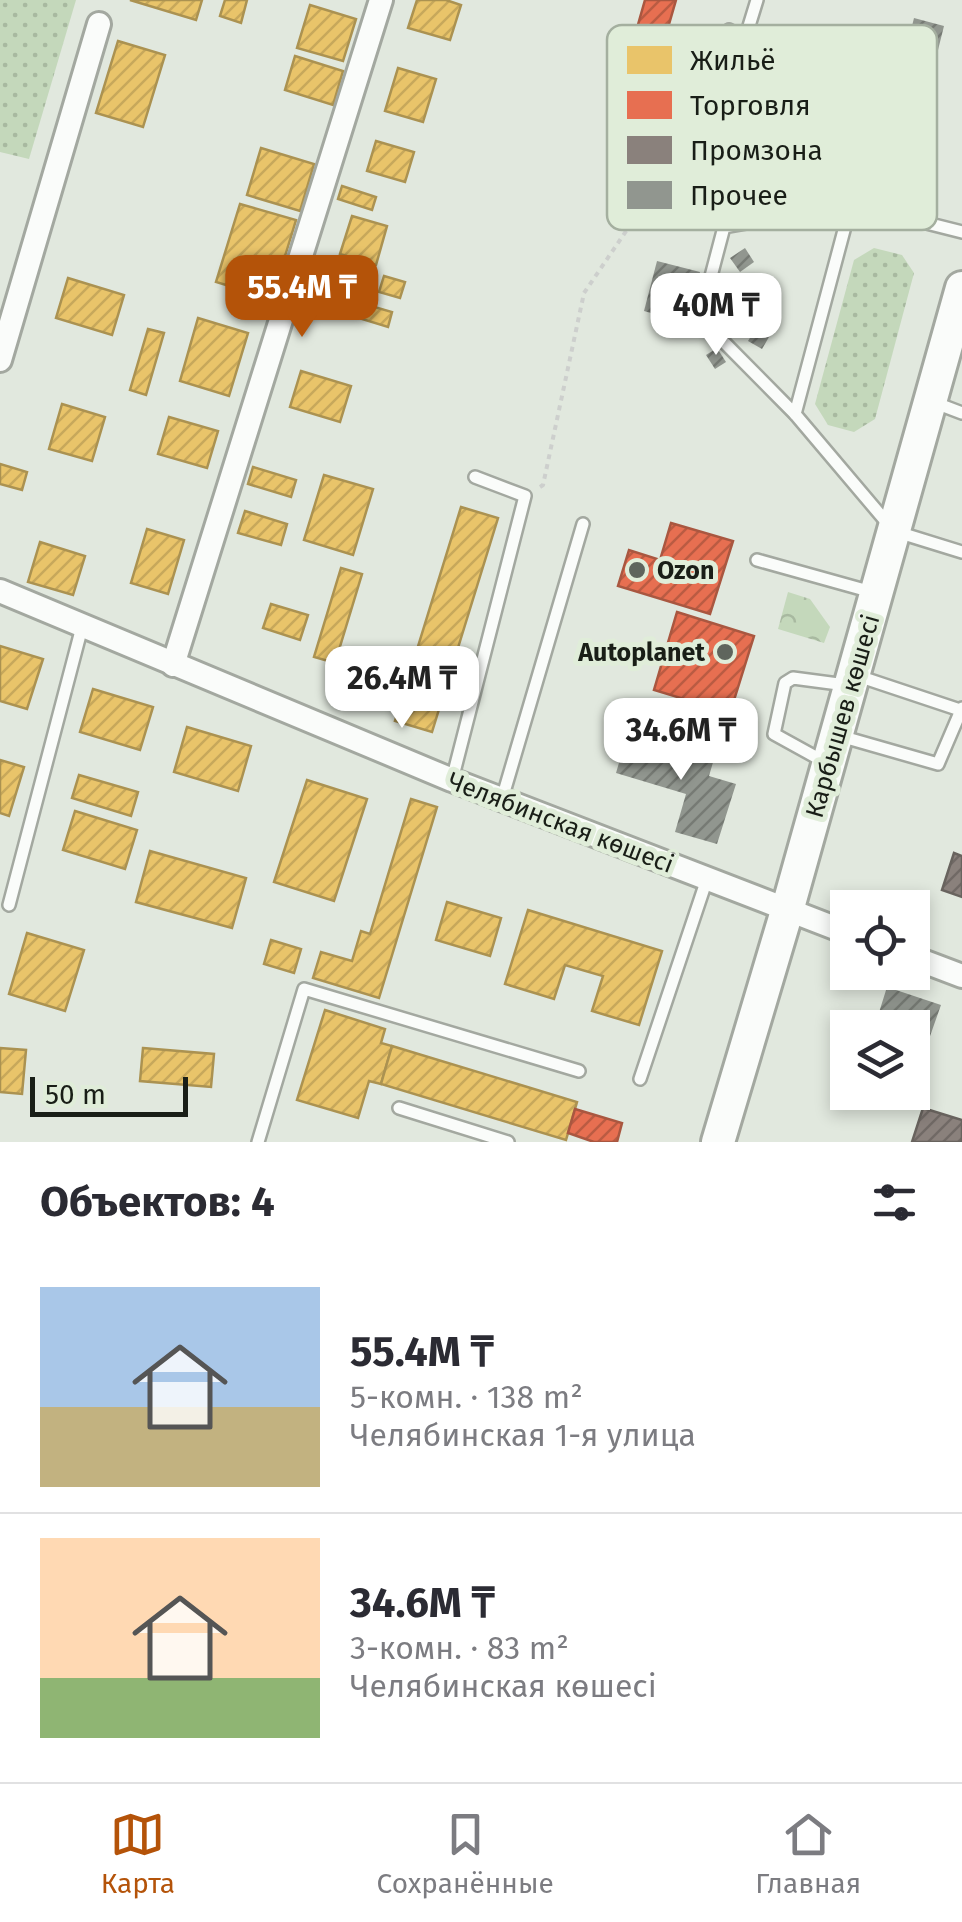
<!DOCTYPE html>
<html lang="ru">
<meta charset="utf-8">
<style>
:root{--surface:#fff;--page:#f2f2f3;--text:#2b2b33;--muted:#7c7c81;--line:#e1e1e2;--accent:#b45309}
body{margin:0;font-family:"Fira Sans",sans-serif;background:var(--page);color:var(--text);height:100vh;display:flex;flex-direction:column;font-size:38px;white-space:nowrap}
*{box-sizing:border-box;margin:0}
p{font-size:32px;color:var(--muted)}
.icon{flex:none;width:55px;height:55px;fill:none;stroke:currentColor;stroke-width:2;stroke-linecap:round;stroke-linejoin:round}
.map{position:relative;height:1142px;overflow:hidden}
.details{display:flex;flex-direction:column;background:var(--surface);flex:1}
.details>*{flex:none}
.tools{position:absolute;left:830px;top:890px;display:grid;gap:20px}
.tools a{display:grid;place-items:center;width:100px;height:100px;border-radius:0px;background:var(--surface);box-shadow:0 5px 15px #0003;font-size:50px}
.scale{position:absolute;left:30px;bottom:25px;width:158px;box-sizing:border-box;padding-left:10px;border:5px solid #191e17;border-top:0;font-size:28px;line-height:35px;white-space:nowrap;color:#191e17;-webkit-text-stroke:8px #e0edd9;paint-order:stroke}
.price{position:absolute;translate:-50% -85px;padding:0 22px;border-radius:20px;background:#fff;color:#222;font-size:32px;line-height:65px;filter:drop-shadow(0 2px 5px #0008)}
.price::after{content:'';position:absolute;left:50%;top:60px;width:30px;height:22px;margin-left:-15px;background:inherit;clip-path:polygon(0 0,100% 0,50% 100%)}
.price.current{background:var(--accent);color:#fff}
ul{padding:0;list-style:none}
li{display:flex;align-items:center;gap:30px;height:250px;padding:0 40px}
li+li{border-top:2px solid var(--line)}
li span{display:grid;place-items:center;flex:none;width:280px;height:200px;border-radius:0px;color:#555}
li>.icon{margin-inline-start:auto}
span .icon{width:120px;height:120px;fill:#fffc;stroke-width:1}
li b{font-size:42px}
h2{display:flex;justify-content:space-between;align-items:center;height:120px;padding:0 40px;font-size:42px}
.tabs{display:flex;justify-content:space-around;align-items:center;height:140px;border-top:2px solid var(--line);background:var(--surface);font-size:28px;color:var(--muted)}
.tabs a{display:grid;justify-items:center;gap:5px}
.tabs .current{color:var(--accent)}
.map>svg:first-child{display:block}
.grass{fill:url(#grass-dots)}
.forest{fill:url(#forest-crowns)}
.homes{fill:url(#homes-hatch);stroke:#ab9251;stroke-width:2.5}
.shops{fill:url(#shops-hatch);stroke:#a95740;stroke-width:2.5}
.industry{fill:url(#industry-hatch);stroke:#68635e;stroke-width:2.5}
.building{fill:url(#building-hatch)}
.lines{fill:none;stroke-linecap:round;stroke-linejoin:round}
.lane-casing{stroke:#a3a8a0;stroke-width:16}
.street-casing{stroke:#a3a8a0;stroke-width:28}
.secondary-casing{stroke:#a3a8a0;stroke-width:38}
.path{stroke:#cdcfcd;stroke-width:4;stroke-dasharray:5 5;stroke-linecap:butt}
.lane{stroke:#fafcfa;stroke-width:11}
.street{stroke:#fafcfa;stroke-width:22}
.secondary{stroke:#fafcfa;stroke-width:32}
.poi-dot{fill:#5f655d;stroke:#e0edd9;stroke-width:4}
.labels{text-anchor:middle;stroke-width:10;stroke-linejoin:round;paint-order:stroke}
.poi-label{font-size:25px;font-weight:bold;fill:#191e17;stroke:#e0edd9;text-anchor:start}
.street-label{font-size:25px;fill:#191e17;stroke:#e0edd9}
.key{fill:#e0edd9;stroke:#a4af9f;stroke-width:2.5}
.key-label{font-size:28px;fill:#191e17}
</style>
<div class="map">
<svg width="962" height="1142" viewBox="0 0 962 1142">
<defs>
<pattern id="grass-dots" width="8" height="8" patternUnits="userSpaceOnUse" patternTransform="scale(2.5)"><rect width="8" height="8" fill="#c4d8bb"/><path d="M2 2h.1M6 6h.1" fill="none" stroke="#a8b9a0" stroke-width="1.8" stroke-linecap="round"/></pattern>
<pattern id="forest-crowns" width="20" height="18" patternUnits="userSpaceOnUse" patternTransform="scale(2.5)"><rect width="20" height="18" fill="#c4d8bb"/><path d="M2 6a3 3 0 1 1 6 0M12 15a3 3 0 1 1 6 0" fill="none" stroke="#a8b9a0"/></pattern>
<pattern id="homes-hatch" width="6" height="6" patternUnits="userSpaceOnUse" patternTransform="scale(2.5)"><rect width="6" height="6" fill="#e9c46a"/><path d="M-1 1l2-2M0 6l6-6M5 7l2-2" fill="none" stroke="#c7a85b"/></pattern>
<pattern id="shops-hatch" width="6" height="6" patternUnits="userSpaceOnUse" patternTransform="scale(2.5)"><rect width="6" height="6" fill="#e76f51"/><path d="M-1 1l2-2M0 6l6-6M5 7l2-2" fill="none" stroke="#ba5b42"/></pattern>
<pattern id="industry-hatch" width="6" height="6" patternUnits="userSpaceOnUse" patternTransform="scale(2.5)"><rect width="6" height="6" fill="#8a817c"/><path d="M-1 1l2-2M0 6l6-6M5 7l2-2" fill="none" stroke="#706965"/></pattern>
<pattern id="building-hatch" width="6" height="6" patternUnits="userSpaceOnUse" patternTransform="scale(2.5)"><rect width="6" height="6" fill="#91968f"/><path d="M-1 1l2-2M0 6l6-6M5 7l2-2" fill="none" stroke="#767a74"/></pattern>
</defs>
<rect width="100%" height="100%" fill="#e1e8de"/>
<g class="grass">
<path d="M0,0h76l-47,159 -29,-7z"/>
<path d="M874,248l28,7 12,18 -39,146 -21,13 -26,-7 -13,-21 39,-144z"/>
</g>
<path class="forest" d="M788,592l22,7 20,28 -6,16 -46,-14z"/>
<g class="homes">
<path d="M130,0h72l-6,20z"/>
<path d="M225,0h22l-6,23 -21,-7z"/>
<path d="M417,0h29l15,5 -11,35 -42,-12z"/>
<path d="M310,5l46,14 -13,42 -46,-13z"/>
<path d="M118,41l47,14 -22,72 -47,-14z"/>
<path d="M295,56l48,15 -10,34 -48,-15z"/>
<path d="M398,68l38,11 -13,43 -38,-11z"/>
<path d="M376,141l38,11 -9,30 -38,-11z"/>
<path d="M261,148l53,16 -14,47 -53,-16z"/>
<path d="M342,186l34,11 -4,13 -34,-11z"/>
<path d="M240,204l56,16 -24,79 -56,-17z"/>
<path d="M352,216l35,10 -11,39 -36,-11z"/>
<path d="M384,276l21,6 -5,16 -21,-6z"/>
<path d="M68,278l56,17 -12,40 -56,-17z"/>
<path d="M330,294l62,18 -4,15 -62,-19z"/>
<path d="M198,318l50,15 -19,63 -49,-15z"/>
<path d="M148,329l16,4 -18,62 -16,-5z"/>
<path d="M301,371l50,15 -11,36 -50,-15z"/>
<path d="M62,404l43,13 -13,44 -43,-12z"/>
<path d="M169,417l49,14 -11,37 -49,-14z"/>
<path d="M0,464l27,8 -5,18 -22,-6z"/>
<path d="M253,467l43,13 -5,17 -43,-13z"/>
<path d="M324,475l49,14 -20,66 -49,-15z"/>
<path d="M461,507l37,11 -66,214 -37,-11z"/>
<path d="M245,511l42,13 -6,21 -43,-12z"/>
<path d="M147,529l37,11 -16,54 -37,-11z"/>
<path d="M40,542l45,14 -12,39 -45,-13z"/>
<path d="M341,568l21,6 -27,89 -21,-6z"/>
<path d="M271,604l37,11 -8,25 -37,-12z"/>
<path d="M0,646l43,13 -16,50 -27,-8z"/>
<path d="M93,689l60,18 -13,43 -60,-18z"/>
<path d="M187,727l64,19 -13,45 -64,-19z"/>
<path d="M0,760l24,7 -15,49 -9,-3z"/>
<path d="M79,775l59,17 -7,24 -59,-18z"/>
<path d="M307,780l60,19 -33,102 -60,-19z"/>
<path d="M411,799l26,8 -58,191 -66,-20 8,-26 31,9 9,-30 9,3z"/>
<path d="M75,811l62,19 -12,39 -62,-19z"/>
<path d="M150,851l96,27 -14,50 -96,-26z"/>
<path d="M447,902l54,16 -11,38 -54,-16z"/>
<path d="M528,910l134,41 -23,74 -47,-14 11,-35 -38,-11 -11,34 -49,-15z"/>
<path d="M27,933l57,17 -19,61 -56,-17z"/>
<path d="M271,940l30,9 -7,24 -30,-9z"/>
<path d="M325,1010l60,19 -4,14 11,3 -11,38 -12,-3 -11,37 -61,-18z"/>
<path d="M392,1046l185,56 -11,38 -185,-56z"/>
<path d="M0,1048l26,2 -4,44 -22,-2z"/>
<path d="M143,1048l71,6 -3,33 -71,-6z"/>
</g>
<g class="shops">
<path d="M645,0h31l-15,52 36,10 -7,24 -64,-19z"/>
<path d="M671,523l62,18 -23,73 -92,-28 11,-36 31,10z"/>
<path d="M677,612l77,24 -24,77 -76,-23z"/>
<path d="M575,1109l47,14 -5,19h-23l-26,-9z"/>
</g>
<g class="industry">
<path d="M954,853l8,3v41l-20,-7z"/>
<path d="M923,1108l39,12v22h-50z"/>
</g>
<g class="building">
<path d="M914,18l30,8 -6,24 -30,-8z"/>
<path d="M745,248l9,14 -14,10 -10,-14z"/>
<path d="M657,261l43,11 -14,51 -42,-12z"/>
<path d="M762,285l17,2 -2,14 -17,-2z"/>
<path d="M756,328l13,9 -7,12 -14,-8z"/>
<path d="M717,348l9,14 -11,7 -9,-14z"/>
<path d="M628,732l86,27 -5,17 27,8 -19,60 -42,-12 11,-38 -70,-21z"/>
<path d="M887,987l54,18 -12,34 -17,-5v-6h-18l-18,-6z"/>
</g>
<g class="lines">
<g class="lane-casing">
<g id="lane">
<path d="M729,30l16,9 12,-39"/>
<path d="M745,39l9,39 71,26 26,100 -56,210"/>
<path d="M962,232l-111,-28 -127,23 -24,91 95,96 99,117 68,21"/>
<path d="M933,402l29,11"/>
<path d="M757,560l115,32"/>
<path d="M855,675l105,35"/>
<path d="M840,736l98,28 24,-56"/>
<path d="M823,761l-49,-27 11,-51 8,-5 53,7"/>
<path d="M452,780l73,-284 -50,-19"/>
<path d="M502,799l81,-275"/>
<path d="M9,905l73,-278"/>
<path d="M640,1079l67,-200"/>
<path d="M399,1108l109,34"/>
<path d="M258,1142l46,-153 275,82"/>
</g>
</g>
<g class="street-casing">
<g id="street">
<path d="M0,360l99,-336"/>
<path d="M0,591l452,189 396,153"/>
<path d="M173,665l208,-665"/>
<path d="M912,957l50,19"/>
</g>
</g>
<g class="secondary-casing">
<path id="secondary" d="M718,1142l69,-231 175,-623"/>
</g>
<path class="path" d="M540,487l3,-2 41,-192 55,-81 106,-123"/>
<use href="#lane" class="lane"/>
<use href="#street" class="street"/>
<use href="#secondary" class="secondary"/>
</g>
<g class="poi-dot">
<circle cx="637" cy="570" r="10"/>
<circle cx="725" cy="652" r="10"/>
</g>
<g class="labels">
<g class="poi-label">
<text x="657" y="579">Ozon</text>
<text x="705" y="661" text-anchor="end">Autoplanet</text>
</g>
<g class="street-label">
<text transform="translate(842 716) rotate(-74)" y="9">Карбышев көшесі</text>
<text transform="translate(561 822) rotate(21)" y="9">Челябинская көшесі</text>
</g>
</g>
<rect x="607" y="25" width="330" height="205" rx="15" class="key"/>
<rect x="627" y="46" width="45" height="28" fill="#e9c46a"/>
<rect x="627" y="91" width="45" height="28" fill="#e76f51"/>
<rect x="627" y="136" width="45" height="28" fill="#8a817c"/>
<rect x="627" y="181" width="45" height="28" fill="#91968f"/>
<g class="key-label">
<text x="690" y="70">Жильё</text>
<text x="690" y="115">Торговля</text>
<text x="690" y="160">Промзона</text>
<text x="690" y="205">Прочее</text>
</g>
</svg>
<div class="tools">
<a><svg class="icon" aria-label="locate" viewBox="0 0 24 24"><circle cx="12" cy="12" r="6"/><path d="M12 2v4M12 18v4M2 12h4M18 12h4"/></svg></a>
<a><svg class="icon" aria-label="layers" viewBox="0 0 24 24"><path d="M12 4l9 5-9 5-9-5zM3 14l9 5 9-5"/></svg></a>
</div>
<div class="scale">50 m</div>
<b class="price current" style="left:302px;top:340px">55.4M ₸</b>
<b class="price" style="left:716px;top:358px">40M ₸</b>
<b class="price" style="left:402px;top:731px">26.4M ₸</b>
<b class="price" style="left:681px;top:783px">34.6M ₸</b>
</div>
<section class="details">
<h2>Объектов: 4<svg class="icon" aria-label="filters" viewBox="0 0 24 24"><path d="M4 7h16M4 17h16"/><circle cx="9" cy="7" r="2"/><circle cx="15" cy="17" r="2"/></svg></h2>
<ul>
<li><span style="background:linear-gradient(#a9c7e8 60%,#c2b280 0)"><svg class="icon" aria-label="home" viewBox="0 0 24 24"><path d="M3 11l9-7 9 7M6 9v11h12V9"/></svg></span><div><b>55.4M ₸</b><p>5-комн. · 138 m²</p><p>Челябинская 1-я улица</p></div></li>
<li><span style="background:linear-gradient(#ffd9b3 70%,#8fb573 0)"><svg class="icon" aria-label="home" viewBox="0 0 24 24"><path d="M3 11l9-7 9 7M6 9v11h12V9"/></svg></span><div><b>34.6M ₸</b><p>3-комн. · 83 m²</p><p>Челябинская көшесі</p></div></li>
</ul>
</section>
<nav class="tabs">
<a class="current"><svg class="icon" aria-label="map" viewBox="0 0 24 24"><path d="M3 6l6-2 6 2 6-2v14l-6 2-6-2-6 2zM9 4v14M15 6v14"/></svg>Карта</a>
<a><svg class="icon" aria-label="saved" viewBox="0 0 24 24"><path d="M7 4h10v16l-5-4-5 4z"/></svg>Сохранённые</a>
<a><svg class="icon" aria-label="home" viewBox="0 0 24 24"><path d="M3 11l9-7 9 7M6 9v11h12V9"/></svg>Главная</a>
</nav>
